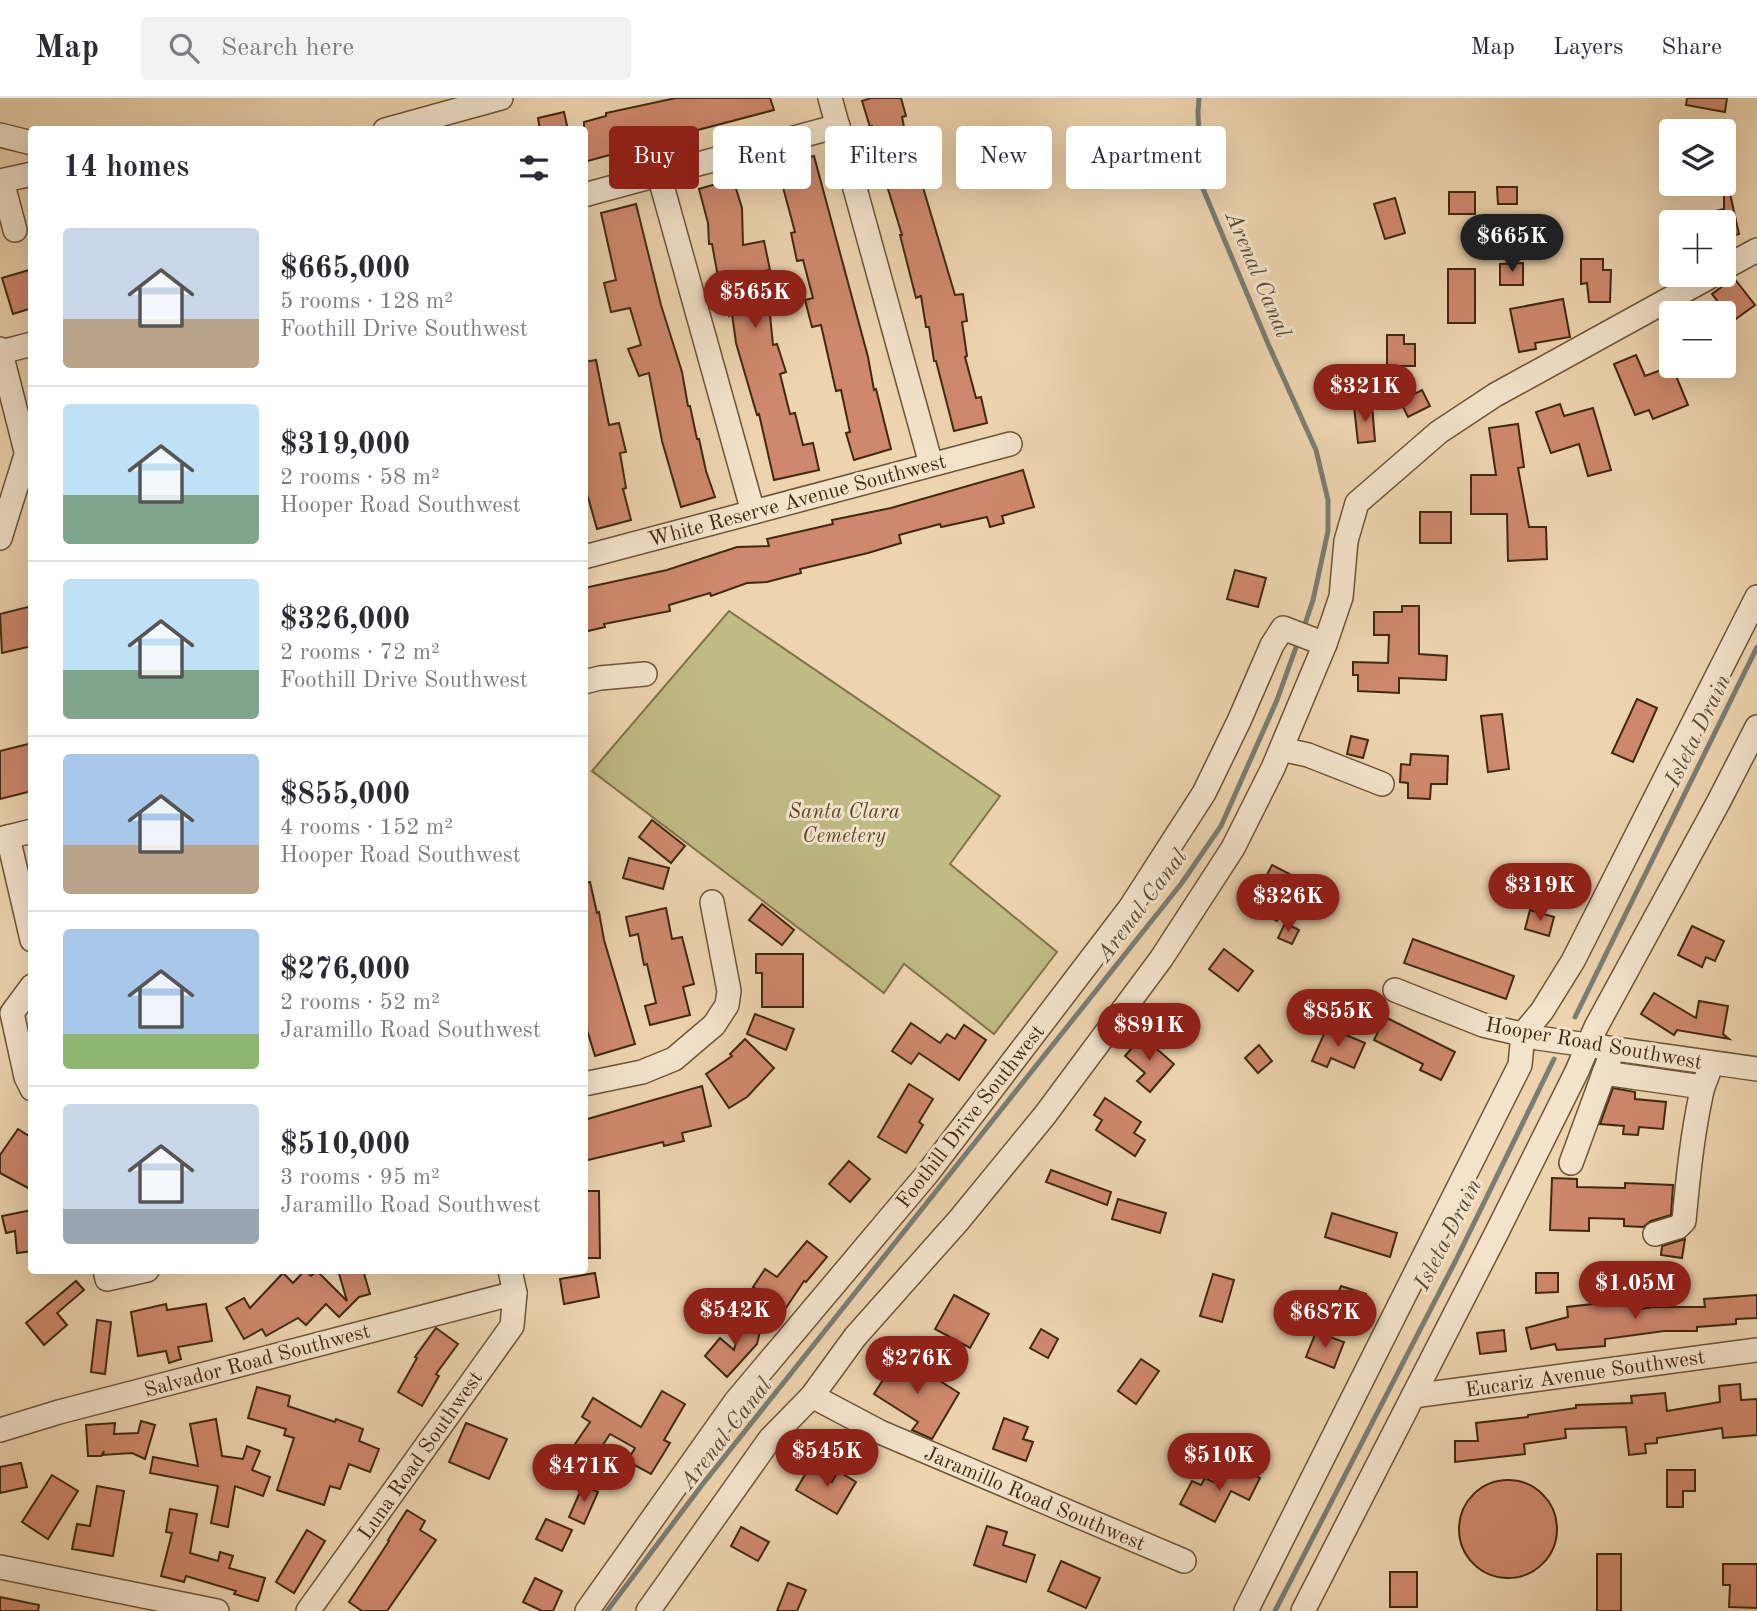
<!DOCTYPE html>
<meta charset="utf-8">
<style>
:root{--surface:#fff;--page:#f2f2f3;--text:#2b2b33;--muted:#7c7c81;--line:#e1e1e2;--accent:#8f2418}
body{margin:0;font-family:"Old Standard TT",serif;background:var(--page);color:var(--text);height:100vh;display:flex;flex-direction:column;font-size:26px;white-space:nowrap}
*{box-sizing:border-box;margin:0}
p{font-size:23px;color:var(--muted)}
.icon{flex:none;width:38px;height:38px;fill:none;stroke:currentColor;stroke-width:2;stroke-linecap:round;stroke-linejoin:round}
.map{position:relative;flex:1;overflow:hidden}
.panel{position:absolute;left:28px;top:28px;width:560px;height:1148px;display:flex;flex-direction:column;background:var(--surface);border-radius:7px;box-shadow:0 7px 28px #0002}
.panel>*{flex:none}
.banner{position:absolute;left:609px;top:28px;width:665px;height:63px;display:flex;gap:14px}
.fabs{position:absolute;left:1659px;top:21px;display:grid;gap:14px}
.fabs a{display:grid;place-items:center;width:77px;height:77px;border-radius:7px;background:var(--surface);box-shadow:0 7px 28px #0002;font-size:35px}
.price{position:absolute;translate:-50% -60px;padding:0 16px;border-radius:24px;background:var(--accent);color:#fff;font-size:23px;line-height:46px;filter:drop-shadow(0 2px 4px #0008)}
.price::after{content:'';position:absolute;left:50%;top:42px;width:21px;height:16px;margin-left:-10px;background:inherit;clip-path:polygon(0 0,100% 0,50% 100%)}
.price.on{background:#222;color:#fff}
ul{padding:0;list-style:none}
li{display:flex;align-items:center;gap:21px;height:175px;padding:0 35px}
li+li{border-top:2px solid var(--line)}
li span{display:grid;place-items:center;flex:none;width:196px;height:140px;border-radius:7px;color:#555}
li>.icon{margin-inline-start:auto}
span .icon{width:84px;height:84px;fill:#fffc;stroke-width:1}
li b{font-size:30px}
h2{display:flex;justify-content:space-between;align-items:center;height:84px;padding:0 35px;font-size:30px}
.pill{padding:0 24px;border-radius:7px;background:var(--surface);box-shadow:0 7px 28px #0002;font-size:24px;line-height:63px}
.pill.on{background:var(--accent);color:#fff}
header{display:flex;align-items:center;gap:42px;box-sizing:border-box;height:98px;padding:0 35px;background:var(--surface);border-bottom:2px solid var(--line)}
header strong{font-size:33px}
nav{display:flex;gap:38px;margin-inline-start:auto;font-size:24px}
.search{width:490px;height:63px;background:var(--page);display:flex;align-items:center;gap:18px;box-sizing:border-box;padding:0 24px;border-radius:7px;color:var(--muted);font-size:26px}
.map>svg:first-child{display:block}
.green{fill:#c0ba85;stroke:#80724a;stroke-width:2}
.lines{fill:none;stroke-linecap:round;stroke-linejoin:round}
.stream{stroke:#7a7d74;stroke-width:5}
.building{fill:#cf886d;stroke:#41290f;stroke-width:2}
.minor-casing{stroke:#6c5437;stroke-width:26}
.minor{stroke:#f3e3cb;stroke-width:23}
.labels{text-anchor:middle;stroke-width:6;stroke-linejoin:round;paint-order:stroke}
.street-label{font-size:21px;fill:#41290f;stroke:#f3e3cb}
.park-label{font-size:21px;font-style:italic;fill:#5a4627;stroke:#f3e3cb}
.water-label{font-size:23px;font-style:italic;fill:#594c39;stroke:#f3e3cb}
</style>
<header>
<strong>Map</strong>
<div class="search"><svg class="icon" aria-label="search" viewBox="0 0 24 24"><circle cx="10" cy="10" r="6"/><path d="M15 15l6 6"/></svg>Search here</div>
<nav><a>Map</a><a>Layers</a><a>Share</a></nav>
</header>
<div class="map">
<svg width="1757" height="1513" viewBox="0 0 1757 1513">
<rect width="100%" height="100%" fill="#edd4af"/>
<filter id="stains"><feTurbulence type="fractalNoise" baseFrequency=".00286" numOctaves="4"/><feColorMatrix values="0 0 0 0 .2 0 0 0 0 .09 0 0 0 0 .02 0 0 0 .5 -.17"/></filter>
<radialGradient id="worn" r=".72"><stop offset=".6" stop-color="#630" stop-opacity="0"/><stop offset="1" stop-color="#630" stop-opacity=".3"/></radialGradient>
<path class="green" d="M729,513l271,185 -50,68 107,88 -63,82 -90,-70 -20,29 -292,-222z"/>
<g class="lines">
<g class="stream">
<path d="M1199,0l-1,14 3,72 68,162 47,104 12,50v31l-15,69 -10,30"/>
<path d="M1575,919l182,-370"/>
<path d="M607,1513l95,-126 479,-601 40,-58 56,-126 22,-61"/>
<path d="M1275,1513l181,-351 98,-201"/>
</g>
</g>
<g class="building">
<path d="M676,0h94l4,12 -164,43v2l-26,7v-40l22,-6v-3z"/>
<path d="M871,0h30l5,18 -4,1 9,45 9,-1 2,23 33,111 8,-1 4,27 -5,1 5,34 -2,1 11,41 5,-1 6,26 -33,8 -18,-70h-2l-5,-34h-3l-5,-31 -5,2 -16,-63h2l-14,-46 -3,-29 -5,1 -8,-35 -2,1 -8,-26z"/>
<path d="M1687,0h40l-2,14 -39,-7z"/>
<path d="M564,14l4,18h-28l-2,-12z"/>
<path d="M814,58l54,201 6,33 2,-1 15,60 -37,11 -8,-27 4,-1 -9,-42 -5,1 -15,-66 -9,2 -7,-27 8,-2 -10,-38 -6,1 -6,-28 4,-1 -18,-67z"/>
<path d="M733,81l9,29 1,37 21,-4 6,29 -12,2 12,43 3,30 4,-1 9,28 -6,2 10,40 5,-1 8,32 10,-2 6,27 -45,10 -15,-66 -2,1 -21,-72 -4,-29 -3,2 -9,-28 -8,-44h-3l-1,-21 -9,-34z"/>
<path d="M1497,89h20v17h-19z"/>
<path d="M1729,91l10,45 -15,4v-16h-33l-1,-5 34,-8v-19z"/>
<rect x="1449" y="94" width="26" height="22"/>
<path d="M1395,100l10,35 -20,6 -11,-35z"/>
<path d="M636,106l25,101 21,67 6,34h2l7,33h2l7,32 9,26 -34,10 -19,-66 -13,-68 -10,3 -11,-27 13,-4 -11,-37 -19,4 -7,-29 12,-3 -15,-67z"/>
<path d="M1581,161h22v11h8l-1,32h-21l-2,-19 -6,1z"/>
<path d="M1523,165v22h-23v-21z"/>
<rect x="1448" y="171" width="27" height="54"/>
<path d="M29,172l3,10v28l-19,6 -11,-36z"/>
<path d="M1734,180l21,27 -22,16 -21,-27z"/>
<path d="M1563,201l7,38 -35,6 1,6 -17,3 -9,-43z"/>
<path d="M1387,237h17v9h11v22h-28z"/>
<path d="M1636,257l9,21 27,-10 16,39 -35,14 -4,-9 -14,5 -21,-51z"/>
<path d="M596,262l13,65 10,-2 7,29 -6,1 6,35 -3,1 8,31 -34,9 -13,-46v-121z"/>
<path d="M1422,292l8,16 -22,11 -8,-16z"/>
<path d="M1560,306l4,12 29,-8 18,62 -23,6 -9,-32 -28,9 -15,-41z"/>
<path d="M1372,307l3,36 -17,2 -4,-37z"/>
<path d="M1518,326l6,43 -6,1 11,59h17l1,32 -39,2 -1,-47h-36v-39h25l-7,-47z"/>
<path d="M1023,372l11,37 -32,9 2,7 -14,4 -3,-10 -46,10 -1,-3 -41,11 2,8 -33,10 -68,16 1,4 -34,9 -20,1 -36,13 -1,-3 -41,12 1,6 -66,13 1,3 -21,5v-44l83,-18 70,-23 32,-1 -2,-7 66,-15 -1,-4 59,-12z"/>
<rect x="1420" y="414" width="31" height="31"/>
<path d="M1235,472l31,8 -8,29 -31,-8z"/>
<path d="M32,508v40l-30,7 -2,-39z"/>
<path d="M1402,508h17v48l28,2 -1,24 -47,-2v15l-41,-2v-16h-5v-13l35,1 1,-28h-15v-23h28z"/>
<path d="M1637,601l20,9 -24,54 -21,-9z"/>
<path d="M1502,616l7,55 -21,3 -7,-56z"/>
<path d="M1351,638l17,4 -5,18 -16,-4z"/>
<path d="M32,645v48l-32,8v-48z"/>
<path d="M1411,656l37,2 -1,28h-16l-1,15 -22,-1v-15l-8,-1 1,-18 9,1z"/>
<path d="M652,722l33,26 -14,17 -32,-26z"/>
<path d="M629,760l40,10 -6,21 -40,-11z"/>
<path d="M1272,767l27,14 -22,42 -27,-14z"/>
<path d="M590,784l7,31 2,-1 5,28 31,104 -40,12 -11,-36v-137z"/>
<path d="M762,806l32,26 -12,15 -33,-25z"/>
<path d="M666,810l6,31 10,-2 12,47 -11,3 7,28 -40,10 -5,-19 11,-3 -9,-39 -3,1 -6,-31 -8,2 -4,-19z"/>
<path d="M1530,812l24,7 -5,19 -24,-7z"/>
<path d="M1285,825l14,7 -7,14 -14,-6z"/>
<path d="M1692,828l32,15 -9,20 -9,-4 -4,10 -24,-12z"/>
<path d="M1413,841l101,37 -8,23 -102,-36z"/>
<path d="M1224,851l29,22 -15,20 -29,-22z"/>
<path d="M756,856h47v53h-41v-34h-6z"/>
<path d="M1654,895l42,25 3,-17 29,5 -5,28 6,5 -52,-9 -3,5 -33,-21z"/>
<path d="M755,916l39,15 -8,21 -39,-16z"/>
<path d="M1385,919l70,35 -14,28 -21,-10 3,-6 -49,-24z"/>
<path d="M911,925l29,20 7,-9 8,5 9,-14 22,15 -27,40 -40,-27 -8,11 -19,-13z"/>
<path d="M1327,929l38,16 -11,25 -23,-10 -4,9 -15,-6z"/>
<path d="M1142,938l32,28 -24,28 -13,-11 8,-8 -20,-17z"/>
<path d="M745,941l29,29 -27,29 -18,11 -23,-34 26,-18 -2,-2z"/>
<path d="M1259,947l13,16 -14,12 -13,-15z"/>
<path d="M909,986l24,15 -14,23 4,3 -17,28 -28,-16z"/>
<path d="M702,988l9,40 -29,7 2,8 -20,5 -1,-4 -79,19v-41z"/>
<path d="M1613,990l22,4v7l31,3 -3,27 -24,-2 -1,8 -15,-1 1,-8 -24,-2z"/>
<path d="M1105,1000l36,24 -7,11 11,7 -10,16 -39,-26 6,-10 -8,-5z"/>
<path d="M18,1031l14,9v52l-32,-17v-18z"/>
<path d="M849,1063l21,18 -20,23 -21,-18z"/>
<path d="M1051,1072l60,22 -4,13 -61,-23z"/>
<path d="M1552,1080l25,1v8l48,1v-5l48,2 -2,30 -20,6 -8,6 -19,-1v-7l-35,-1v13l-39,-1z"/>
<path d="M584,1093h15l1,67h-16z"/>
<path d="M1118,1101l48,14 -6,20 -48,-14z"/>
<path d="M32,1112v41l-15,2 -2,-22 -9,2 -4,-17z"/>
<path d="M1332,1115l65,20 -7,24 -65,-20z"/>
<path d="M1685,1141l-3,19 -21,-3 1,-9z"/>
<path d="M807,1143l20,16 -21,25 -2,-1 -18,27 -33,-21 12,-18 12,8z"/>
<path d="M305,1172l6,6 6,-5 30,30 -9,-31h25l7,24 -11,3 -20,20 -13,-13 -20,21 -8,-7 -32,18 -4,-7 -18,10 -18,-31 18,-10 6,10 33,-35 10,10z"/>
<path d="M595,1175l4,24 -35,7 -4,-25z"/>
<path d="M1536,1175h22v19l-22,1z"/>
<path d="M1213,1176l21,6 -12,42 -22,-6z"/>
<path d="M76,1183l8,9 -27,23 10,12 -23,20 -18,-22z"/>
<path d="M1341,1188l25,8 -7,21 -26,-9z"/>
<path d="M954,1197l35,19 -19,34 -35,-19z"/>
<path d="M1632,1197l2,15 19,-3h52l-1,-8 53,-4v23l-21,1v5l-39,3v4h-33l-59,8v7l-48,4 -2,-6 -24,5 -5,-21 42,-11 -1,-10 43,-5v-3z"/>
<path d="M166,1206l1,6 39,-6 6,37 -34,6 3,12 -12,4 -3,-12 -28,5 -7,-44z"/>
<path d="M742,1220l20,5 -5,21 -30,33 -22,-21 15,-18 14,12z"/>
<path d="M97,1222l14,2 -6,52 -14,-2z"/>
<path d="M436,1230l22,16 -22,30 3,2 -17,30 -24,-14 19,-34 -2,-1z"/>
<path d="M1041,1231l17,10 -10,19 -18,-10z"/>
<path d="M1504,1232l2,21 -26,3 -3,-21z"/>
<path d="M1316,1234l28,10 -10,26 -28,-11z"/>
<path d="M899,1257l60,38 -27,46 -20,-9 6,-8 -44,-28z"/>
<path d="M1141,1261l18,12 -23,33 -18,-13z"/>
<path d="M1740,1286l1,16 16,-1v36l-34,3 -1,-10 -65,10v5l-12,1 1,9 -17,2 -3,-28 -61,2 1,9 -42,6 1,10 -70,8v-21h23l-2,-18 52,-6v-2l48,-7v-3l56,-2 -1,-7 34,-3 2,18 53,-9 -1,-16z"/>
<path d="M257,1289l33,9 -2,10 47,16 1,-3 27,10 -4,12 20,8 -9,23 -21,-8 -9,25 -10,-3 -6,19 -47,-15 17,-52 -10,-3 2,-6 -38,-11z"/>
<path d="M662,1293l23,13 -21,36 6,3 -19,31 -24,-13 8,-13 -25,-14 -19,29 -20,-13 19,-28 -8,-5 11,-19 48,29z"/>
<path d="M1004,1320l24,9 -5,12 10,3 -7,19 -33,-12z"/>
<path d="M216,1321l6,37 21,3 4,-13 13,5 -8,19 18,7 -7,19 -28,-10 -7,41 -17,-4 7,-37 -68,-13 3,-16 45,9 -8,-42z"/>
<path d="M141,1323l14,4 -10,34 -13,-6 -29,2 1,-4 -3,5h-13l-2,-31 29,-2 -1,11 24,-1z"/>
<path d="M466,1325l41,16 -18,40 -40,-17z"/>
<path d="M21,1365l6,24 -27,6v-26z"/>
<path d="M1233,1366l27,14 -11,22 -18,-9 -16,31 -35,-18 12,-23 9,4 4,-7 17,8z"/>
<path d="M809,1370l23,14 6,-11 18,11 -19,32 -41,-24z"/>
<path d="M1667,1372h28v21h-12v16h-16z"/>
<path d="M52,1377l26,16 -30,48 -26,-17z"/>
<circle cx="1508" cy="1431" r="49"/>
<path d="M583,1387l15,7 -14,32 -15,-7z"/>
<path d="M97,1388l27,5 -11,65 -41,-7 5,-25 13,2z"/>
<path d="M170,1411l27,5 -7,39 28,8 2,-9 13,4 -4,12 36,10 -7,23 -24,-7 2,-3 -50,-15 -2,6 -23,-6 11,-43 -6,-1z"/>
<path d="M407,1412l18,11 -5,9 16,10 -49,71h-25l-13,-9 40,-61 -1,-1z"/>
<path d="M546,1421l26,11 -10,21 -26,-12z"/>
<path d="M987,1428l20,6 -4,13 32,10 -9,27 -52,-17z"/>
<path d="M741,1429l28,15 -11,19 -27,-15z"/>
<path d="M307,1432l18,11 -31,52 -18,-11z"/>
<rect x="1597" y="1456" width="24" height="57"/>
<path d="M1061,1463l39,17 -14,30 -38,-17z"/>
<path d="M1723,1466h34v44l-28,-1 1,-22h-7z"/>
<rect x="1390" y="1474" width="27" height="35"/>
<path d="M535,1480l27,13 -9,20h-11l-19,-9z"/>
<path d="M788,1485l18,7 -9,21h-20z"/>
<path d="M0,1499l39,8 -1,6h-38z"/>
</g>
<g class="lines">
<g class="minor-casing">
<g id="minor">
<path d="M830,0l101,366"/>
<path d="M385,32l116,-32"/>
<path d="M0,37l32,8"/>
<path d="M659,77l94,337"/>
<path d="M0,83l32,-7"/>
<path d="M2,83l13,49"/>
<path d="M584,97l254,-69"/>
<path d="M1724,170l33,-18"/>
<path d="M0,251l32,126"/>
<path d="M1,254l31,-8"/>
<path d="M0,440l26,-83"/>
<path d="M584,459l426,-113"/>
<path d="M584,584l16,-4 45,-4"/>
<path d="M1281,651l27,6 74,29"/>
<path d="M8,739l24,103"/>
<path d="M0,741l32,-8"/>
<path d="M32,888l-20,27 14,64 6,12"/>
<path d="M1395,892l88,35 55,13 219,31"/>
<path d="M1604,975l98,14"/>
<path d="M584,986l58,-12 32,-13 40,-34 13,-20 2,-14 -17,-89"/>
<path d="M1571,1065l42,-114"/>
<path d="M1655,1136l23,-7 6,-6c4,-43 8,-84 17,-126 2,-12 8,-20 10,-32"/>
<path d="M105,1172l2,9 40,-9"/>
<path d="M812,1298l68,36 304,129"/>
<path d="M1413,1298l344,-46"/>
<path d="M0,1332l59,-18 456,-119"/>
<path d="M0,1469l217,44"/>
<path d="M308,1513l204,-285 3,-33 -5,-23"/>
<path d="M587,1513l149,-210 191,-227 203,-266 74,-115 35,-72 33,-76 11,-17 42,16"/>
<path d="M648,1513l122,-172 42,-43 43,-59 104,-117 86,-105 116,-156 72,-111 40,-80 52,-124 16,-47 5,-56 11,-38 82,-71 56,-37 218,-120"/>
<path d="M1246,1513l274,-546 3,-31 19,-23 31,-50 184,-364"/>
<path d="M1303,1513l193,-377 81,-163 19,-44 123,-226 38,-74"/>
</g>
</g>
<use href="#minor" class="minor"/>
</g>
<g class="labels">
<g class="street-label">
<text transform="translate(797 402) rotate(-15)" y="7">White Reserve Avenue Southwest</text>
<text transform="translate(1594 945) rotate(10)" y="7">Hooper Road Southwest</text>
<text transform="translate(970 1018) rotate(-52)" y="7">Foothill Drive Southwest</text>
<text transform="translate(257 1262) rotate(-15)" y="7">Salvador Road Southwest</text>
<text transform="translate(1585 1275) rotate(-8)" y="7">Eucariz Avenue Southwest</text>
<text transform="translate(420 1357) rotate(-55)" y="7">Luna Road Southwest</text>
<text transform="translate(1035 1400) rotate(23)" y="7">Jaramillo Road Southwest</text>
</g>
<g class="park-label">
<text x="844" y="720">Santa Clara<tspan x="844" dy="24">Cemetery</tspan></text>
</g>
<g class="water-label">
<text transform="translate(1259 176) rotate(67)" y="8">Arenal Canal</text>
<text transform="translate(1697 632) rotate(-64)" y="8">Isleta Drain</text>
<text transform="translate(1141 807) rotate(-53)" y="8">Arenal Canal</text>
<text transform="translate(1447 1136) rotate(-63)" y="8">Isleta Drain</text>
<text transform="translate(725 1335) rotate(-52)" y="8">Arenal Canal</text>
</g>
</g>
<rect width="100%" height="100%" filter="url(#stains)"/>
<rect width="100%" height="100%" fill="url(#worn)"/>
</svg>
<div class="fabs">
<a><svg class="icon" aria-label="layers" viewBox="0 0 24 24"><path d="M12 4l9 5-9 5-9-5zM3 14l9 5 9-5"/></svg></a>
<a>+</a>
<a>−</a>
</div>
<b class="price on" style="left:1512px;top:176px">$665K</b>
<b class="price" style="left:755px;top:232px">$565K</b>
<b class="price" style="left:1365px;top:326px">$321K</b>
<b class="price" style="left:1540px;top:825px">$319K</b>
<b class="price" style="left:1288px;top:836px">$326K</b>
<b class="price" style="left:1338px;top:951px">$855K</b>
<b class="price" style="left:1149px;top:965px">$891K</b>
<b class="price" style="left:1635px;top:1223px">$1.05M</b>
<b class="price" style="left:735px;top:1250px">$542K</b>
<b class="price" style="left:1325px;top:1252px">$687K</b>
<b class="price" style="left:917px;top:1298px">$276K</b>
<b class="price" style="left:827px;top:1391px">$545K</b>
<b class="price" style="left:1219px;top:1395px">$510K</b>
<b class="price" style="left:584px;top:1406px">$471K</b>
<div class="banner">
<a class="pill on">Buy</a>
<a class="pill">Rent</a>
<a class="pill">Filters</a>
<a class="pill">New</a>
<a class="pill">Apartment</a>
</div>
<section class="panel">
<h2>14 homes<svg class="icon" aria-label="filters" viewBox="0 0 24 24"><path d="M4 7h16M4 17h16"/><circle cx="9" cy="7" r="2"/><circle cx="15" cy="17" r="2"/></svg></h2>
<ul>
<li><span style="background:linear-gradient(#c9d6e8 65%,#b9a48a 0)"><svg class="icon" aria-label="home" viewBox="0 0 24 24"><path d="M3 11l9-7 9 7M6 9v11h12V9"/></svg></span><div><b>$665,000</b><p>5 rooms · 128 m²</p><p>Foothill Drive Southwest</p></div></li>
<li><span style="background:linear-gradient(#bfe0f5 65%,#7fa58c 0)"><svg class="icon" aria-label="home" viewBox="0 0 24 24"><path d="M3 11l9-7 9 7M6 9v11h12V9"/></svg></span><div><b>$319,000</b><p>2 rooms · 58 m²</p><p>Hooper Road Southwest</p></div></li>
<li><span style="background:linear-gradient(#bfe0f5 65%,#7fa58c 0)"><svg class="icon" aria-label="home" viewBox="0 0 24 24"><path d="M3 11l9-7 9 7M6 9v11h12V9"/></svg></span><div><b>$326,000</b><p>2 rooms · 72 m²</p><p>Foothill Drive Southwest</p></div></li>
<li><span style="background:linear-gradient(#a9c7e8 65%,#b9a48a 0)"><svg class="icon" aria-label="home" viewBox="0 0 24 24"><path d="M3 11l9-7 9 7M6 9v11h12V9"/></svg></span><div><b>$855,000</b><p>4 rooms · 152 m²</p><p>Hooper Road Southwest</p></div></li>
<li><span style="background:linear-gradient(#a9c7e8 75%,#8fb573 0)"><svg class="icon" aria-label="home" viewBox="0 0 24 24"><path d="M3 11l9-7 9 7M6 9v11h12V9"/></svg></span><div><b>$276,000</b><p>2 rooms · 52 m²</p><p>Jaramillo Road Southwest</p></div></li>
<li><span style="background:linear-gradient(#c9d6e8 75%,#9aa5b1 0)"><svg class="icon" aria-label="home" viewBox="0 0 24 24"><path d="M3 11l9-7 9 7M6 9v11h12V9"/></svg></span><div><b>$510,000</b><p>3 rooms · 95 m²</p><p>Jaramillo Road Southwest</p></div></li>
</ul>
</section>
</div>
